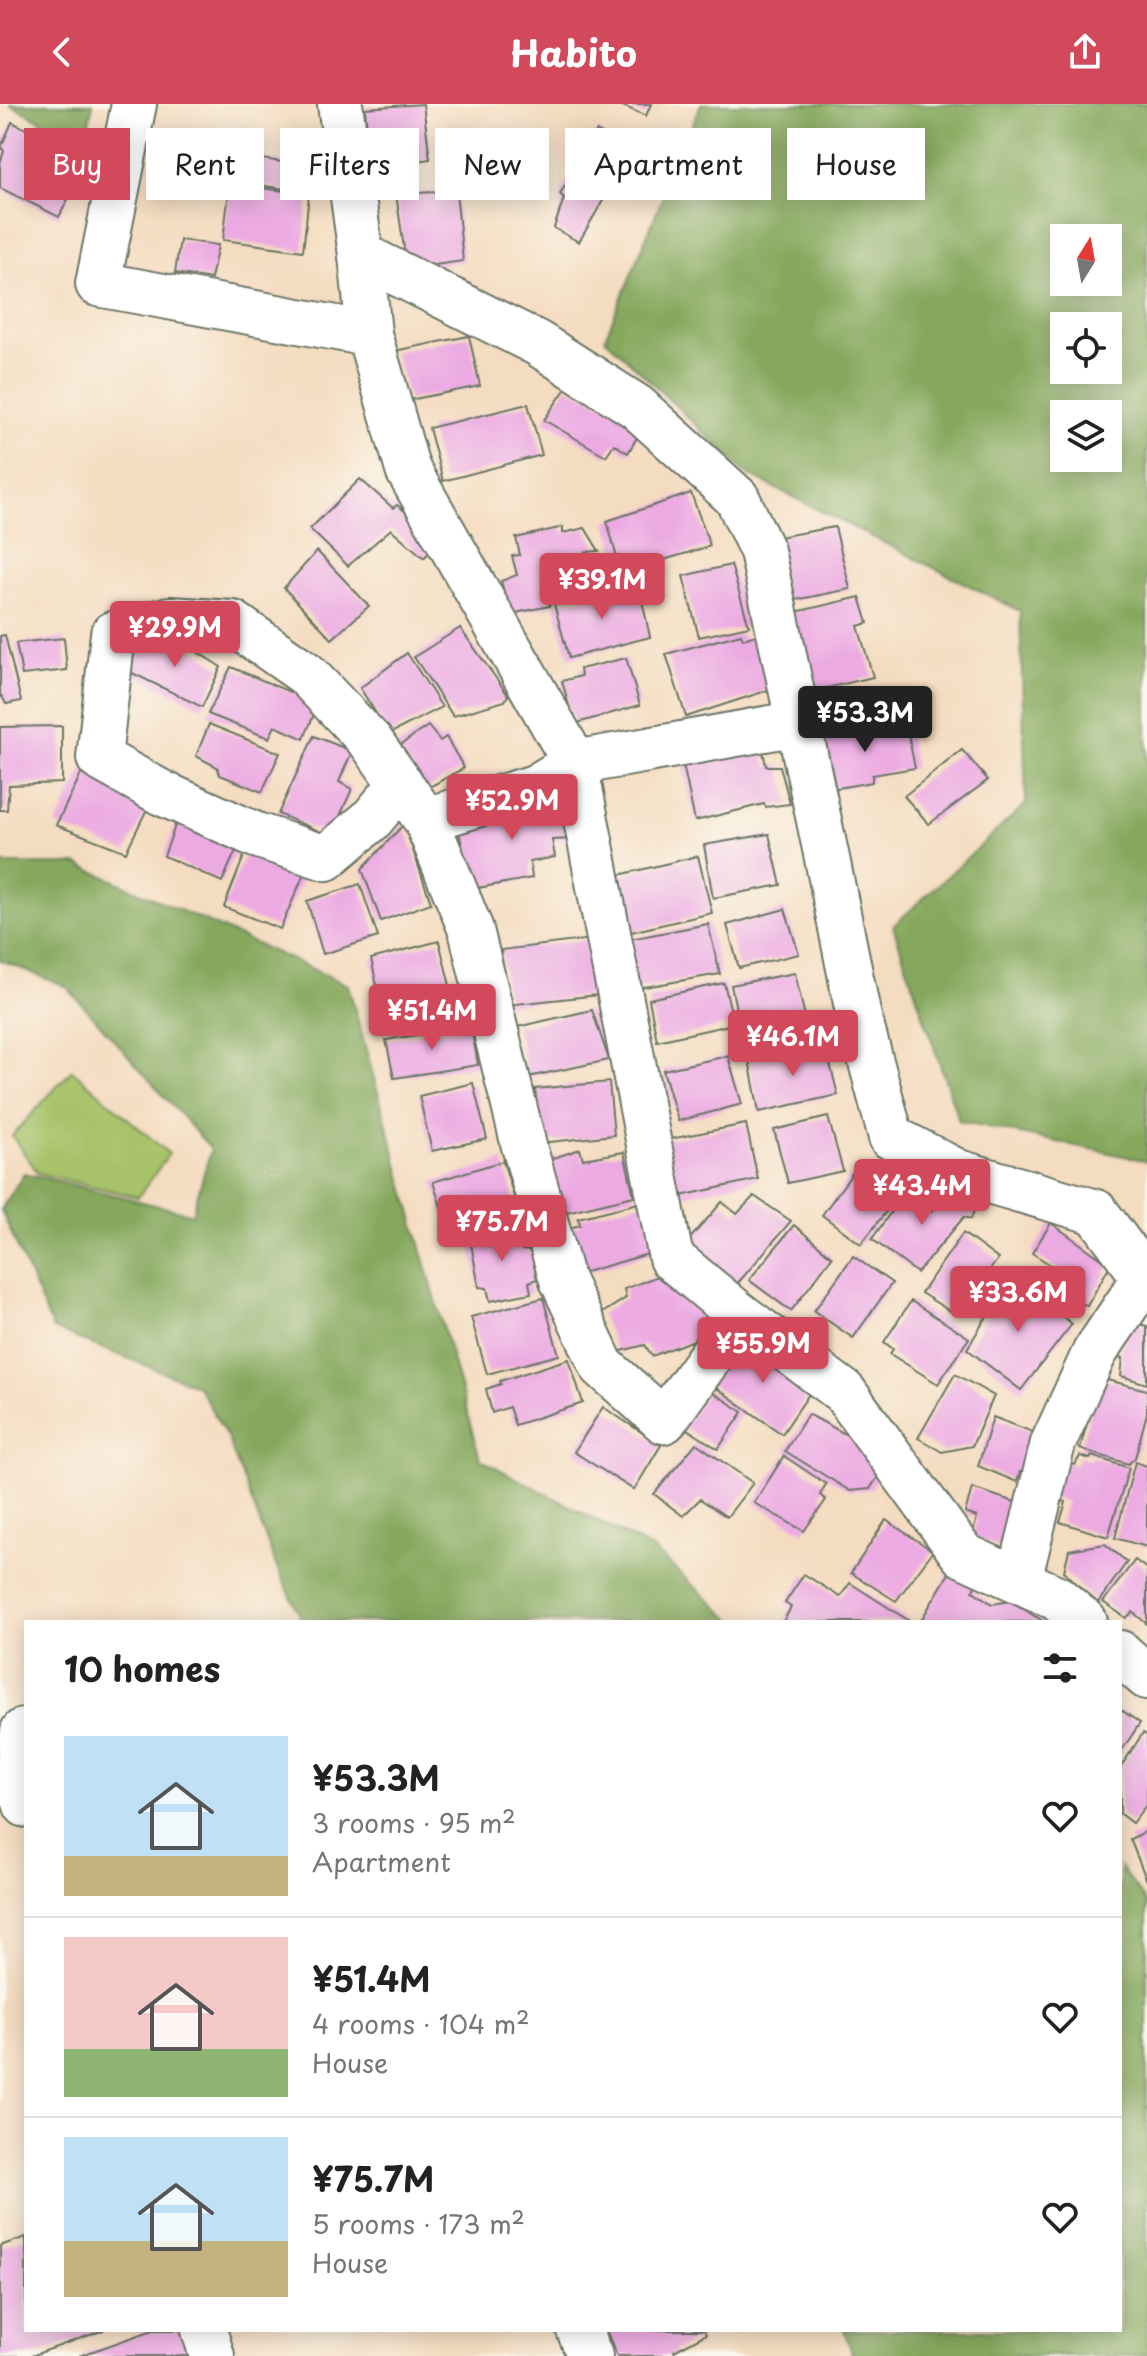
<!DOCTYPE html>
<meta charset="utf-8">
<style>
:root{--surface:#fff;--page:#f6f6f6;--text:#222;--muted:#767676;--line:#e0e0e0;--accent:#d1495b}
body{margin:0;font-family:"Playpen Sans",sans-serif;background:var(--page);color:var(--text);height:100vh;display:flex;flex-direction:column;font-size:30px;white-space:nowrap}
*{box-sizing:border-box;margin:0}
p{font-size:26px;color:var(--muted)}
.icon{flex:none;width:44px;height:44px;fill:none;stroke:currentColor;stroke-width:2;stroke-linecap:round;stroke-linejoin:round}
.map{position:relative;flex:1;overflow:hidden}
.panel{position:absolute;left:24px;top:1516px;width:1098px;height:712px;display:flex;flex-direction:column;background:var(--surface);border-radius:0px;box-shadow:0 4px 20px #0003}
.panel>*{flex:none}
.top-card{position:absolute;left:24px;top:24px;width:1100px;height:72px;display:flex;gap:16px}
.needle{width:52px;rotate:11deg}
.fabs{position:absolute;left:1050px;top:120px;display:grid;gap:16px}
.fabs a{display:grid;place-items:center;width:72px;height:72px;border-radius:0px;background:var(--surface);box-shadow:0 4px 20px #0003;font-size:40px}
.price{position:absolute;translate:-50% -68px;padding:0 18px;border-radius:8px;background:var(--accent);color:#fff;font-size:26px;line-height:52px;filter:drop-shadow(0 2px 4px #0008)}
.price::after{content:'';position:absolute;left:50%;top:48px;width:24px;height:18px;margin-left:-12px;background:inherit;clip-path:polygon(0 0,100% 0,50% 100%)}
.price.selected{background:#222;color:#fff}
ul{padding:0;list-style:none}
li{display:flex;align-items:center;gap:24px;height:200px;padding:0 40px}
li+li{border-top:2px solid var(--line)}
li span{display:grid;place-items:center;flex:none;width:224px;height:160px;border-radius:0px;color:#555}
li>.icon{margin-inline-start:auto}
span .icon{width:96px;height:96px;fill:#fffc;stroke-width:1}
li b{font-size:34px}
h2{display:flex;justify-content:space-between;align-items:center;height:96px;padding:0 40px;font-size:34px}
.tag{padding:0 28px;border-radius:0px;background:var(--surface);box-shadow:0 4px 20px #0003;font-size:28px;line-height:72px}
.tag.selected{background:var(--accent);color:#fff}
header{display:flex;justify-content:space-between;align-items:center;height:104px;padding:0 40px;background:var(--accent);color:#fff;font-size:36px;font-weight:700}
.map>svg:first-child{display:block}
.green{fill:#a7c269;stroke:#63804e;stroke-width:2}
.forest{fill:#85a85d;stroke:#527248;stroke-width:2;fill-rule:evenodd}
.building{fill:#ecaae2}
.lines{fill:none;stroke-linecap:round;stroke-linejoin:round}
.minor-casing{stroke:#6a7565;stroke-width:48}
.minor{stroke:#fff;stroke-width:44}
</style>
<header><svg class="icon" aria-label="back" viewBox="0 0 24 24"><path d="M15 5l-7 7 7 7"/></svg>Habito<svg class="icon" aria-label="share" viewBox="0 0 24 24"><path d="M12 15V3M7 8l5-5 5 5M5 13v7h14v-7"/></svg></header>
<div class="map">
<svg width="1147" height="2252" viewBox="0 0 1147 2252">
<rect width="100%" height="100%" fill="#fbf7ec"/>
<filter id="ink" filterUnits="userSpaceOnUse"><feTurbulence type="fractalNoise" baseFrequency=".0125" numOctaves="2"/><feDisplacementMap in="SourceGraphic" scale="16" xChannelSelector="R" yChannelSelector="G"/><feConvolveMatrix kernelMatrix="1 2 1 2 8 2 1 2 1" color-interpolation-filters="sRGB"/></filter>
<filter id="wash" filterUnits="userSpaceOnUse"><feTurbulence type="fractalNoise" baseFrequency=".006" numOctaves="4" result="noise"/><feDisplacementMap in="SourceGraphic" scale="32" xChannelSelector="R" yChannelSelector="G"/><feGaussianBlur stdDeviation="1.8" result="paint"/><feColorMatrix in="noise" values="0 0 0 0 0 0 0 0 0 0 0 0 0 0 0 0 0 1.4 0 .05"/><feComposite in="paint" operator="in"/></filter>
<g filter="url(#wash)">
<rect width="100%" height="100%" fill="#f4dcc0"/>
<path class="green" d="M72,966l97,84 -31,43 -100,-24 -26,-37z"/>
<g class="forest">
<path d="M9,0h84l-8,40z"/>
<path d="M701,0h446v1057l-188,-40 -66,-195 133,-122 -6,-193 -273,-137 -142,-136zM1108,134v44h-44v-44zM1108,222v44h-44v-44zM1064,310h44v44h-44z"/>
<path d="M0,760h77l271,121 132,474 174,91 80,72h-431l-27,-57 -49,-128 -29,-51 -145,-57 -52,-119 23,-37 168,41 19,-65 -144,-162 -67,-27z"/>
<path d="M1120,1763l27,36v453h-294l-9,-26h276z"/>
</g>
<g id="blocks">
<g class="building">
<path d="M423,0l7,55 -26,4v19l-32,3 -7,-77z"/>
<path d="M618,0h33l-5,12z"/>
<path d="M12,18l74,37 -9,17 -16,-7 -6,14 16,10 -12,24 -59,-29v-25l4,-12 -3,-4z"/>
<path d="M597,27l34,21 -52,90 -25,-14 10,-30 -4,-4z"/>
<path d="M255,54l41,6 -4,26 -42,-6z"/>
<path d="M230,80l79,10 -6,57 -80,-11z"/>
<path d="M456,87l7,70 -56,8 -11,-75z"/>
<path d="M180,136l38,5 -7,34 -36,-6z"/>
<path d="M469,232l11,50 -71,14 -15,-49z"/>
<path d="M567,283l78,36 -17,30 -14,-9 -8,12 -62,-36z"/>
<path d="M528,300l14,51 -99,26 -14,-53z"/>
<path d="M360,375l33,29 4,-3 14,11 18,36 -5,6 -33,-29 -43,37 -38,-37z"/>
<path d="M691,389l19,53 -89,27 -14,-52z"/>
<path d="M563,423v6l22,-5 14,23 -13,1 6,17 -47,16 5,21 -40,8 -9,-33 16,-6 -5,-19 8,-1 -4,-17z"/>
<path d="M835,423l15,62 -65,13 -13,-64z"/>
<path d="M317,447l52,55 -37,33 -48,-51z"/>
<path d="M731,461l18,61 -50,11 -16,-61z"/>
<path d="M639,482l11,51 -81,21 -15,-54z"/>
<path d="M860,493l8,26 -10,3 15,51 -63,15 -23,-78z"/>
<path d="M460,524l48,67 -3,6 -52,15 -39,-59z"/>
<path d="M763,529l15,54 -92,30 -20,-63 75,-20 2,5z"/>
<path d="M5,531l16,66 -15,3 -4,-8 -2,1v-61z"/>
<path d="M64,534l3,32 -45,5 -6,-32z"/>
<path d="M157,535l26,4 38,24 -19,40 -76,-37 8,-23z"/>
<path d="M407,549l35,54 -53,27 -29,-46z"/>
<path d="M626,554l14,47 -66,19 -12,-43 19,-5 -1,-7z"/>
<path d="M231,563l87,37 -14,35 -29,-13 -6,12 -61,-24z"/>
<path d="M851,613l3,14 16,-1 6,4 31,-5 8,39 -43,7v7l-40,7 -9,-51 15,-2 -3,-16z"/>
<path d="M209,620l71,29 -18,39 -42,-17 -3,-8 -21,-11z"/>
<path d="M62,622v57l-53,2 -2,25h-7v-83z"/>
<path d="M428,622l12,15 6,-4 18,31 -38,21 -29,-42z"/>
<path d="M314,632l38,15 -13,31 13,7 -21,47 -53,-22z"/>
<path d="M962,646l26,30 -59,44 -25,-28z"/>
<path d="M763,647l3,15h14l10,38 -24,3 -2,-3 -69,17 -14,-66z"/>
<path d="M84,664l64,39 -22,45 -70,-27z"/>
<path d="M561,693l11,42 -20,1 3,17 -25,5 2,16 -60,11 -15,-66z"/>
<path d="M180,708l61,27 -19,43 -58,-26z"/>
<path d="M404,720l27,79 -50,18 -19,-52z"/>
<path d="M769,730l12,51 -68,13 -9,-53z"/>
<path d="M250,737l59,22 -29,66 -56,-22z"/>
<path d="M698,752l14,57 -85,20 -12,-57z"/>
<path d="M360,780l18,53 -55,17 -16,-53z"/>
<path d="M785,805l14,45 -60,14 -12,-43z"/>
<path d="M708,820l12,50 -87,15 -8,-49z"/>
<path d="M591,835l7,56 -91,10 -6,-55z"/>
<path d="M439,837l15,61 -70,15 -13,-58z"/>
<path d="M795,869l15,66 -65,13 -14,-67z"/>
<path d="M724,879l10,41 -77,17 -8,-42z"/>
<path d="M592,906l17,50 -81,17 -11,-50z"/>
<path d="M471,922l7,39 -84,13 -8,-38z"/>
<path d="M825,940l13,51 -79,17 -10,-52z"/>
<path d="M728,952l14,48 -64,17 -15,-51z"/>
<path d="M609,978l5,53 -73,8 -6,-54z"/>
<path d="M473,979l14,56 -55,12 -13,-55z"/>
<path d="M828,1013l15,54 -55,12 -14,-53z"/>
<path d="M746,1020l12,55 -82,18 -11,-57z"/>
<path d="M580,1045l3,10 41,-7 10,44 -76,18 -13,-53z"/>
<path d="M503,1057l16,52 -69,22 -17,-53z"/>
<path d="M857,1063l41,29 -37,48 -39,-29z"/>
<path d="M905,1088l26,19 13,-18 34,7 -7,19 -7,-2 -47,56 -45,-34z"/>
<path d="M754,1092l37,25 -54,63 -51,-41 36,-41 15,12z"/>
<path d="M643,1098l12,50 -77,22 -15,-44 17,-5 -2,-7z"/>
<path d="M1051,1119l59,42 -23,41 -23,-15 7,-13 -39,-25z"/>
<path d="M517,1121l5,25 9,1 6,28 -8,3 2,11 -41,8 -3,-13 -8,-1 -10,-54z"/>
<path d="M794,1121l38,32 -41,54 -42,-31z"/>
<path d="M963,1129l35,26 -42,56 -35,-22z"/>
<path d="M853,1152l39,27 -39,55 -39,-27z"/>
<path d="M668,1168l47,46 -13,19 -50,19 -7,-11 -28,7 -16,-38 25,-16 -2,-9z"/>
<path d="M1011,1172l61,48 -51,66 -54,-41z"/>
<path d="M543,1194l16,57 -72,19 -16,-57z"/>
<path d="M911,1197l58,37 -31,46 -48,-30 3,-5 -9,-7z"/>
<path d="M1132,1218l15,4v58l-26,-8 2,-18 -5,-2z"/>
<path d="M743,1233l72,48 -33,49 -71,-50z"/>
<path d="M569,1255l14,44 -68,22 -6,-18 -17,6 -6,-24 15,-5 -1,-3z"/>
<path d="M955,1270l39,22 -22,50 -30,6 -24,-14z"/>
<path d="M1099,1274l48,12v23l-12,45 -7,6 -48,-15z"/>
<path d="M709,1286l34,22 -25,37 -34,-22z"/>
<path d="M603,1303l58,38 -27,45 -60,-38z"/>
<path d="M808,1310l41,22 30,39 -9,14 -20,2 -65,-40z"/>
<path d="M993,1313l45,17 -13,39 -5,-1 -3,10 -39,-16z"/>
<path d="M696,1339l57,40 -26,34 -27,-18 -17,17 -29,-22z"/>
<path d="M784,1352l42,28 -6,11 6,5 -22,31 -50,-28z"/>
<path d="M1080,1352l10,3 2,-3 37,12 -21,69 -48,-15 6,-20 -16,-7 13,-34 12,4z"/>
<path d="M1135,1358l12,4v81l-32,-9z"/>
<path d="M972,1384l52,17 -9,47 -43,-15 5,-20 -12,-4z"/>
<path d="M886,1416l47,31 -37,50 -45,-28z"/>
<path d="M1105,1440l22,18 -30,42 -33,-33 5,-21z"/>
<path d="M1135,1456l12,9v55l-14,-12 -7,6 -23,-16z"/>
<path d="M954,1461l23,16 -4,10 19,13 19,-3 33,21h-124z"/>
<path d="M804,1470l36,23 10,-14 61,39h-128l8,-15 -6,-4z"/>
<path d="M1120,1605l20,14 -20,30z"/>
<path d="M1143,1629l4,2v69l-15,19 -12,-9v-46z"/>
<path d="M1147,1727v50l-17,-42z"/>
<path d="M26,2133v93h78l-73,26h-31v-110z"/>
<path d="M153,2226h32l10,26h-116z"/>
<path d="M606,2226h98l2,4 -32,17 2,5h-59z"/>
</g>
</g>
</g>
<g filter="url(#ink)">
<use href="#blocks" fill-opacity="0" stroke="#6a7565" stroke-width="2"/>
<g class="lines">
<g class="minor-casing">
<g id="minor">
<path d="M134,0l-36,180 271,50"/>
<path d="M340,0l21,151 8,79 39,136 167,293 96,495 69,57 104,77 119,163 94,43 28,24"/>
<path d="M361,151l176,88 100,64 100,91 25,53 66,312 30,150 33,124 67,35 138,40 51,69"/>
<path d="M401,680l-30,36 -45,38 -70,-23 -94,-42 -63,-35 14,-124 57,-15 63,4 72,50 66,69 55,78 45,110 53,216 38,134 40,86 62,55 76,-106"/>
<path d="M426,716l109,-33 40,-24 223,-40"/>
<path d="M1019,1476l34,-137 42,-91 49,-73"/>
<path d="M1120,1549l27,24"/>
<path d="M23,1627l-6,46 9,28"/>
<path d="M204,2226l8,26"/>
<path d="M579,2226l11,26"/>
</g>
</g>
<use href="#minor" class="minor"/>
</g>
</g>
</svg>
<div class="fabs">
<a><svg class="needle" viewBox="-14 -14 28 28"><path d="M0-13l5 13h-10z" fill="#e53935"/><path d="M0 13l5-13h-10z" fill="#767676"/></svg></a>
<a><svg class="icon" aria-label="locate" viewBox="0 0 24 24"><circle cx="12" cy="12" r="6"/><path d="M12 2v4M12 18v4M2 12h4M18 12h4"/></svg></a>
<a><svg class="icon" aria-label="layers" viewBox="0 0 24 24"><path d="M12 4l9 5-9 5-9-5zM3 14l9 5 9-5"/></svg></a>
</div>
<b class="price" style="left:602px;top:517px">¥39.1M</b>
<b class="price" style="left:175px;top:565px">¥29.9M</b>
<b class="price selected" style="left:865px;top:650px">¥53.3M</b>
<b class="price" style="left:512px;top:738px">¥52.9M</b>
<b class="price" style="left:432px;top:948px">¥51.4M</b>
<b class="price" style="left:793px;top:974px">¥46.1M</b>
<b class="price" style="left:922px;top:1123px">¥43.4M</b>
<b class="price" style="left:502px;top:1159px">¥75.7M</b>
<b class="price" style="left:1018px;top:1230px">¥33.6M</b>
<b class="price" style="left:763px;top:1281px">¥55.9M</b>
<div class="top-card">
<a class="tag selected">Buy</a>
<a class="tag">Rent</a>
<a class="tag">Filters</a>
<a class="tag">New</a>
<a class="tag">Apartment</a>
<a class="tag">House</a>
</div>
<section class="panel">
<h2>10 homes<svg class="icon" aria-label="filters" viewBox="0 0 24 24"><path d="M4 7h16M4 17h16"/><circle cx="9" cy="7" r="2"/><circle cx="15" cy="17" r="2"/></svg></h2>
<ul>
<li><span style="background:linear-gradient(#bfe0f5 75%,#c2b280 0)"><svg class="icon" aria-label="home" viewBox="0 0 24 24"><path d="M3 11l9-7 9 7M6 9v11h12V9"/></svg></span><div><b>¥53.3M</b><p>3 rooms · 95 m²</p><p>Apartment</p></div><svg class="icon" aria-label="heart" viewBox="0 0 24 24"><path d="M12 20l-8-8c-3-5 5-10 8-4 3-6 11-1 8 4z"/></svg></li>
<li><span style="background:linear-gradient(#f6c9c9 70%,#8fb573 0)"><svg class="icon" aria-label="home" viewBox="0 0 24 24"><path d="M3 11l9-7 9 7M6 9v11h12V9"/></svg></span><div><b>¥51.4M</b><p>4 rooms · 104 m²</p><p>House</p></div><svg class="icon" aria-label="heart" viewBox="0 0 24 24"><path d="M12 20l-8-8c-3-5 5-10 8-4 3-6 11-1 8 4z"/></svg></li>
<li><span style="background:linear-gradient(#bfe0f5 65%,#c2b280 0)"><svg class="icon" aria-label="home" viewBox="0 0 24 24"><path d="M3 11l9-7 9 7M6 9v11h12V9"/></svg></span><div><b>¥75.7M</b><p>5 rooms · 173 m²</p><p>House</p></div><svg class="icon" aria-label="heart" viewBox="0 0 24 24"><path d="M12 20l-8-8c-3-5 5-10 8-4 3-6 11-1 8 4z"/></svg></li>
</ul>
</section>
</div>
